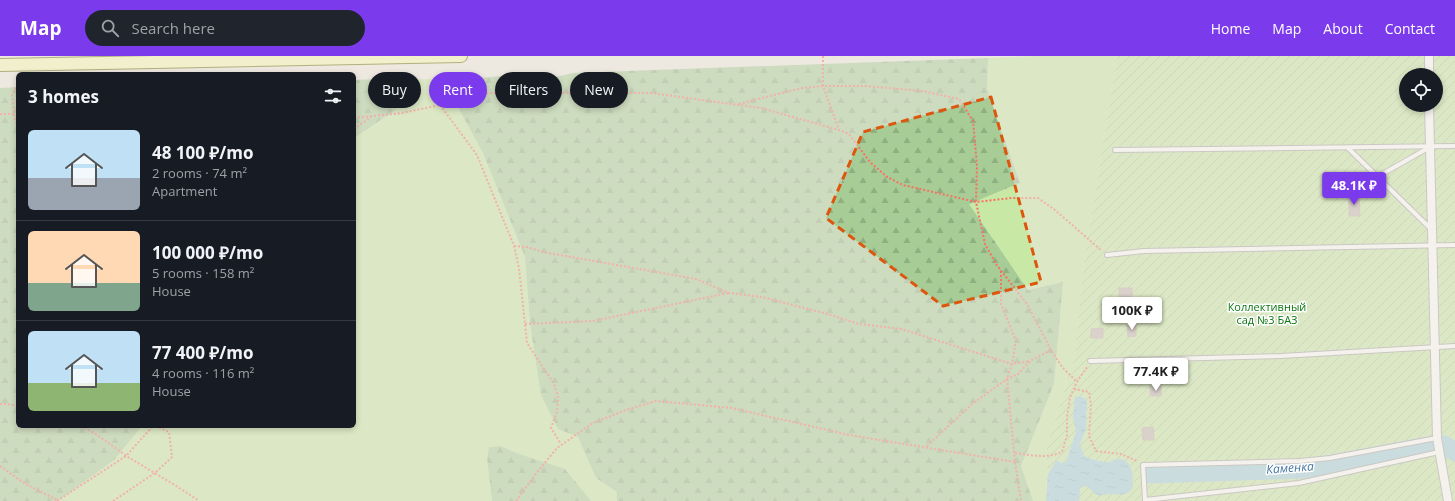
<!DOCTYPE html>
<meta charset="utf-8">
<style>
:root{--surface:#171b24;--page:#20242c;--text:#f1f3f6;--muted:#9ea1a6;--line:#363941;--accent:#7c3aed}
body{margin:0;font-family:"Open Sans",sans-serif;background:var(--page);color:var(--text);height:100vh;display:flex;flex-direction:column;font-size:15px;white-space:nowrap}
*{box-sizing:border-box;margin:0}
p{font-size:13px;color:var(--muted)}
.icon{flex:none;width:22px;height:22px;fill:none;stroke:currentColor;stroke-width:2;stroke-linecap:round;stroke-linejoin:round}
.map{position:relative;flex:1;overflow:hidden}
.sheet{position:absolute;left:16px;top:16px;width:340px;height:356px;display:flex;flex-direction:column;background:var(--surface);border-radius:6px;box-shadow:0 2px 6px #0003}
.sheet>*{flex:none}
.hud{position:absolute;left:368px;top:16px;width:380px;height:36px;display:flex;gap:8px}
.buttons{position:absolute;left:1399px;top:12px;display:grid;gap:8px}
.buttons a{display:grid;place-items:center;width:44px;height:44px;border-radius:50%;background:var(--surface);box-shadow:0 2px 6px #0003;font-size:20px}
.price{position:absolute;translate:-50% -34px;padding:0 9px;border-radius:4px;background:#fff;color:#222;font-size:13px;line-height:26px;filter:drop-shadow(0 1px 2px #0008)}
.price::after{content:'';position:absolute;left:50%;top:24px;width:12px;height:9px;margin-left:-6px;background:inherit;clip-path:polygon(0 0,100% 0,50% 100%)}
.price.on{background:var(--accent);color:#fff}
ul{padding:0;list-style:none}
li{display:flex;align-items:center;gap:12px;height:100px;padding:0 12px}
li+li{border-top:1px solid var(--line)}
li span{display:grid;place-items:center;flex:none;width:112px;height:80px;border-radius:6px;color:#555}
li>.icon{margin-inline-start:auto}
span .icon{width:48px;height:48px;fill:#fffc;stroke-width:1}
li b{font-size:17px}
h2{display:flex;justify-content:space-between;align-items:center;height:48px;padding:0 12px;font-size:17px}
.tag{padding:0 14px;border-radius:18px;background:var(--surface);box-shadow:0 2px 6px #0003;font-size:14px;line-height:36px}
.tag.on{background:var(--accent);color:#fff}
header{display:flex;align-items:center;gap:24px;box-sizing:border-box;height:56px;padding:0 20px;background:var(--accent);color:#fff}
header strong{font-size:19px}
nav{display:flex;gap:22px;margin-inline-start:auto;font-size:14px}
.search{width:280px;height:36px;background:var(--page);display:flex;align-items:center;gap:10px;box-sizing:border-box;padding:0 14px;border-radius:22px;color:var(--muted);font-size:15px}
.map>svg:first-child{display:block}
.grass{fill:#c8e8a5}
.forest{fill:url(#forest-firs)}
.garden{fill:url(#garden-furrows);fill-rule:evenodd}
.water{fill:url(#water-ripples)}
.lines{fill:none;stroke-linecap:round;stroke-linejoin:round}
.river{stroke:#a0cfdb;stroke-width:19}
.building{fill:#c1b7b0;stroke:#beaea3}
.service-casing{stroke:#a2a2a2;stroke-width:6}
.minor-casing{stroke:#a2a2a2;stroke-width:10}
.secondary-casing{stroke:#676f05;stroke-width:14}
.path{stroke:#f87066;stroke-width:2;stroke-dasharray:2 2;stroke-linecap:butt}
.service{stroke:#fff;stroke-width:4}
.minor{stroke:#fff;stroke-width:8}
.secondary{stroke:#f7f8b3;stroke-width:12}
.marked{fill:none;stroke:#de560d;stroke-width:3;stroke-dasharray:8 5;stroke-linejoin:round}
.labels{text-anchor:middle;stroke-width:3;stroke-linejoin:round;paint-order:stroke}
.park-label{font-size:11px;fill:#0c7611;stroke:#fff}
.water-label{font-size:12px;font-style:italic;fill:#4677a1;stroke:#fff}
</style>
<header>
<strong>Map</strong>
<div class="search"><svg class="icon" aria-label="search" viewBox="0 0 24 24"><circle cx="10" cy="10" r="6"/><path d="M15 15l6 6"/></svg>Search here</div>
<nav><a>Home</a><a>Map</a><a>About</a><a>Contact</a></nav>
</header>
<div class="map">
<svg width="1455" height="445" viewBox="0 0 1455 445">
<defs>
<pattern id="forest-firs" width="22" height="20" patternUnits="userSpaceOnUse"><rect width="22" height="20" fill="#a7cc95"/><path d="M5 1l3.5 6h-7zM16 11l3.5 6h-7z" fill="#8faf80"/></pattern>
<pattern id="garden-furrows" width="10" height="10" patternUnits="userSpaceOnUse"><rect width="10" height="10" fill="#c8e8a5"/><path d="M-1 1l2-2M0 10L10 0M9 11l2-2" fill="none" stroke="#abc68d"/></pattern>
<pattern id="water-ripples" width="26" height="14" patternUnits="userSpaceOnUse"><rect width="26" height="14" fill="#a0cfdb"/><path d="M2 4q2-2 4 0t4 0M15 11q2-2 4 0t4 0" fill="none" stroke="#89b1bb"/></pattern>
</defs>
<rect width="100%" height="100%" fill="#ede8e0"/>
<g class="grass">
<path d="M1036,0h81l-32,197 -11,105 -27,88 -1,55h-13l-12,-35 33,-82 9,-102 -35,8 -60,-87 52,-20 -33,-94 1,-31z"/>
<path d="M384,23h85l-18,10 4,13 28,51 42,104 5,66 28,106 20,8 18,41 21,14v9h-26l-5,-5 -67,-42 -18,-8 -12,1 -2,11 5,43h-434l56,-41 28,-34h212v-288l43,-29z"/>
</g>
<g class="forest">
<path d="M988,2l-1,31 33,94 -51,21 59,86 35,-8 -9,102 -33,82 12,35h-416v-9l-21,-14 -18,-41 -20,-8 -17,-34 -11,-72 -5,-66 -42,-104 -28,-51 -4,-13 18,-10 67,-6 20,4 17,-4z"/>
<path d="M384,23l13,30 -43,29v-58z"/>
<path d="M18,31v339h124l-28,34 -56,41h-58v-413z"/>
<path d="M501,390l18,8 46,15 26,32h-99l-5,-43 2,-11z"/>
</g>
<path class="garden" d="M1117,0h338v445h-409l1,-55 27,-88 11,-105zM1406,19h30v30h-30z"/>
<path class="water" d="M1080,340l7,4 -1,29 -6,15 4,12c7,3 16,6 24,6 4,0 8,-4 12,-3 13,2 13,18 13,28 -5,10 -13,7 -22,7 -5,0 -9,2 -13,1 -5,-1 -8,-8 -13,-9 -3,0 -3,1 -5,3l-1,12h-33l2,-27 8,-13h2l4,2 4,-1 9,-27 1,-4 -3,-13 2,-21z"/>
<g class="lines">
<g class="river">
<path d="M1444,389l11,7"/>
<path d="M1151,418l154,-5 122,-23"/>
</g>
</g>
<g class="building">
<path d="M1349,139h10l1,21h-11z"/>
<rect x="1119" y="232" width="13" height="9"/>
<path d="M1127,269h9v11l-8,1z"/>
<path d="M1103,272v10h-12v-9z"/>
<rect x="1150" y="331" width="11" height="9"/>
<path d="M1153,371l1,13h-11l-1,-12z"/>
</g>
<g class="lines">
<g class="service-casing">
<g id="service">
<path d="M1348,92l84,82"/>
<path d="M1115,94l340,-4"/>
<path d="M1377,121l53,-30"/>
<path d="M1107,199l37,-4 311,-6"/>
<path d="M1090,305l191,-5 174,-10"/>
<path d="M1437,382l-107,20 -30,3 -157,4 2,35 154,-17 140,-31"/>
</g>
</g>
<g class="minor-casing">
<g id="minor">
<path d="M1429,0v19"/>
<path d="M1429,49l8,333 11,63"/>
</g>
</g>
<g class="secondary-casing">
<path id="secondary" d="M0,9l461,-9"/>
</g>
<g class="path">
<path d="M823,0v30l16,44"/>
<path d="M18,28l-6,11 2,19 4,17"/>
<path d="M739,48l35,-9 28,-7 21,-2h43l56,5 37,8 14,22 4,45 -1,36 35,-4h27l17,12 47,41"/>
<path d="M440,49l37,50 37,91 5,22 8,75 27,41 4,12 -1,15 -6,17 10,16"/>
<path d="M0,58h18"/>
<path d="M354,62l48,-5 38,-8 25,-12h186l110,15 78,22 10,4 21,28 17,15 16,8 73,17 9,42 11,20 31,40 24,46 11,17 15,15"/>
<path d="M354,73l17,-12"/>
<path d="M514,190l13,1 16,5 153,27 33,14 33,4 69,18 28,9 42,5 111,35 18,-3"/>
<path d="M1001,215v33l15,37 -4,23 -5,15 8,83 6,39"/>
<path d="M525,268l68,-3 135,-28"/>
<path d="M1074,333l15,3 2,13 -2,31 7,15 25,3 16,7"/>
<path d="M0,348h7l11,2"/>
<path d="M81,370c17,8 31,20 47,31 23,14 48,28 71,44"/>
<path d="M927,390l45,-42 35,-25 11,-5 12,-13 21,-11"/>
<path d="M1015,397c16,2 32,6 47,-1l5,-16v-19l3,-20 7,-15 10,-15"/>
<path d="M0,410l24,17 33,17"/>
<path d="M57,445l69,-45 27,-30"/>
<path d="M113,445l42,-28 17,-16 -3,-25 -13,-6"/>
<path d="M516,445l19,-26 22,-27 36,-25 33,-13 30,-9 76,7 117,27 166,27"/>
</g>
<use href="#service" class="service"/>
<use href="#minor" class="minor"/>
<use href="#secondary" class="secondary"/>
</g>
<path d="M0 0H1455V445H0ZM991,41l50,185 -98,24 -117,-88 37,-86z" fill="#ede8e0" fill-opacity=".55" fill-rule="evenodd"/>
<path class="marked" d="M991,41l50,185 -98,24 -117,-88 37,-86z"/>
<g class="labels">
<g class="park-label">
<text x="1267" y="255">Коллективный<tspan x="1267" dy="13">сад №3 БАЗ</tspan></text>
</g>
<g class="water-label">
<text transform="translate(1290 412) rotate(-4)" y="4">Каменка</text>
</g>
</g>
</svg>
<div class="buttons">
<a><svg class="icon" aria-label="locate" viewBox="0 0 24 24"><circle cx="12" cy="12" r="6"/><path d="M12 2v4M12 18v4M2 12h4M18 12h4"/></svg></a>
</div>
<b class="price on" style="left:1354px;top:150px">48.1K ₽</b>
<b class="price" style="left:1132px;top:275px">100K ₽</b>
<b class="price" style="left:1156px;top:336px">77.4K ₽</b>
<div class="hud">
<a class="tag">Buy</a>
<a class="tag on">Rent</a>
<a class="tag">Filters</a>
<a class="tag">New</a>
</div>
<section class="sheet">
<h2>3 homes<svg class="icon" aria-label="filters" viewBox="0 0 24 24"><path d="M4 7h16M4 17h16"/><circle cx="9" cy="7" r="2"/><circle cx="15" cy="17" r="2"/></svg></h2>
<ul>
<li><span style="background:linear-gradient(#bfe0f5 60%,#9aa5b1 0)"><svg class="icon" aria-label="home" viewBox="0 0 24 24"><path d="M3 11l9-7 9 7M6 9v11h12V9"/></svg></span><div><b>48 100 ₽/mo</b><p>2 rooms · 74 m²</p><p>Apartment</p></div></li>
<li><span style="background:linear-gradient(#ffd9b3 65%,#7fa58c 0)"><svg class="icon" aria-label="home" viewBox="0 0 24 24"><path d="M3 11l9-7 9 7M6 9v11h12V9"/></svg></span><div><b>100 000 ₽/mo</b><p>5 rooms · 158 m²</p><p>House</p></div></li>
<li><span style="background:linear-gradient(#bfe0f5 65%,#8fb573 0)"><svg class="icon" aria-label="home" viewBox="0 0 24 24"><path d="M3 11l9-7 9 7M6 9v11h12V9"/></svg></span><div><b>77 400 ₽/mo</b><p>4 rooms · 116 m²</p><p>House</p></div></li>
</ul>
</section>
</div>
